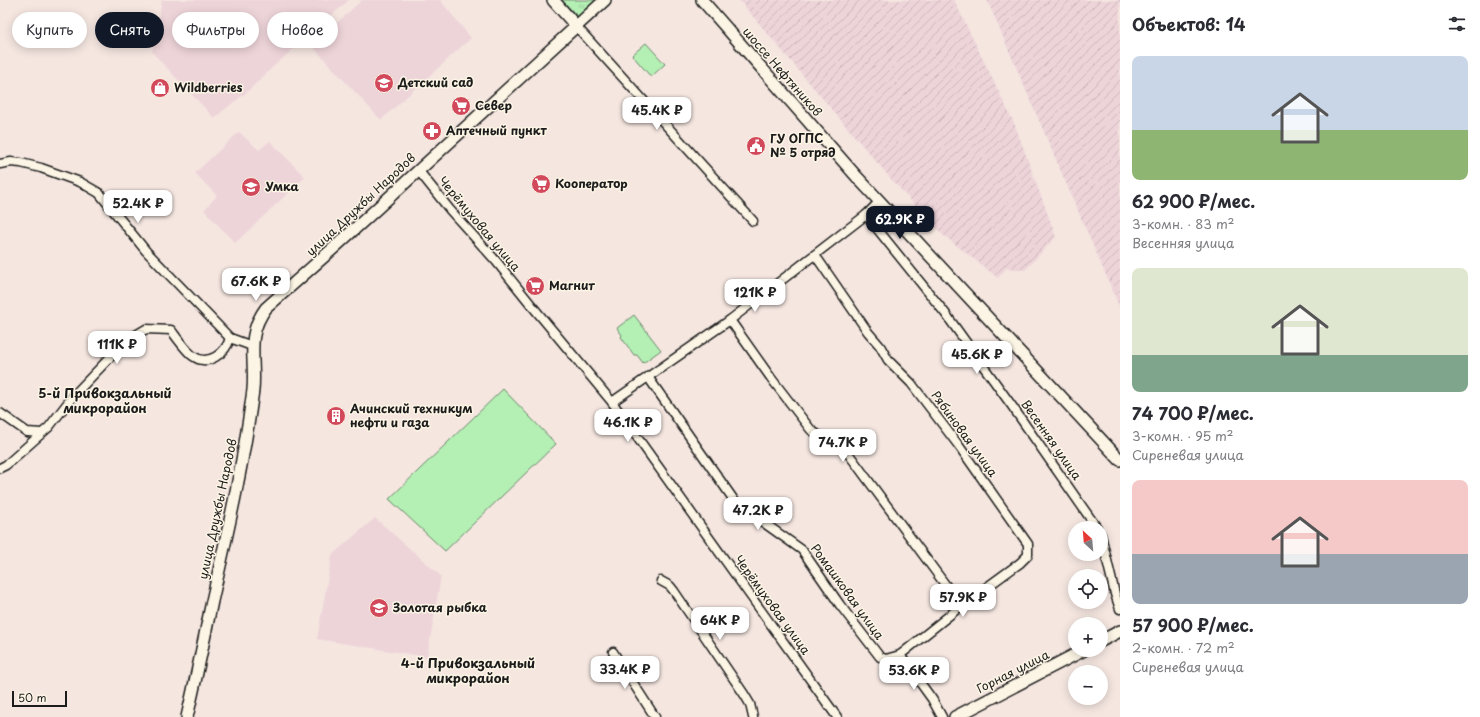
<!DOCTYPE html>
<html lang="ru">
<meta charset="utf-8">
<style>
:root{--surface:#fff;--page:#f2f2f3;--text:#2b2b33;--muted:#7c7c81;--accent:#111827}
body{margin:0;font-family:"Playpen Sans",sans-serif;background:var(--page);color:var(--text);height:100vh;display:flex;flex-direction:column;font-size:15px;white-space:nowrap}
*{box-sizing:border-box;margin:0}
p{font-size:13px;color:var(--muted)}
.icon{flex:none;width:22px;height:22px;fill:none;stroke:currentColor;stroke-width:2;stroke-linecap:round;stroke-linejoin:round}
.map{position:relative;flex:1;overflow:hidden}
.details{display:flex;flex-direction:column;background:var(--surface);width:360px}
.details>*{flex:none}
.banner{position:absolute;left:12px;top:12px;width:380px;height:36px;display:flex;gap:8px}
.needle{width:26px;rotate:334deg}
.controls{position:absolute;left:1068px;top:521px;display:grid;gap:8px}
.controls a{display:grid;place-items:center;width:40px;height:40px;border-radius:50%;background:var(--surface);box-shadow:0 2px 10px #0003;font-size:20px}
.scale{position:absolute;left:12px;bottom:10px;width:55px;box-sizing:border-box;padding-left:4px;border:2px solid #1c1c1c;border-top:0;font-size:11px;line-height:14px;white-space:nowrap;color:#1c1c1c;-webkit-text-stroke:3px #fcf5e5;paint-order:stroke}
.price{position:absolute;translate:-50% -34px;padding:0 9px;border-radius:8px;background:#fff;color:#222;font-size:13px;line-height:26px;filter:drop-shadow(0 1px 2px #0008)}
.price::after{content:'';position:absolute;left:50%;top:24px;width:12px;height:9px;margin-left:-6px;background:inherit;clip-path:polygon(0 0,100% 0,50% 100%)}
.price.active{background:var(--accent);color:#fff}
ul{padding:0;list-style:none}
li{display:grid;align-content:center;gap:8px;height:212px;padding:0 12px}
li span{display:grid;place-items:center;height:124px;border-radius:8px;color:#555}
li>.icon{margin-inline-start:auto}
span .icon{width:72px;height:72px;fill:#fffc;stroke-width:1}
li b{font-size:17px}
h2{display:flex;justify-content:space-between;align-items:center;height:48px;padding:0 12px;font-size:17px}
.chip{padding:0 14px;border-radius:18px;background:var(--surface);box-shadow:0 2px 10px #0003;font-size:14px;line-height:36px}
.chip.active{background:var(--accent);color:#fff}
main{display:flex;flex:1;min-height:0}
.map>svg:first-child{display:block}
.built{fill:#edd4d9}
.industrial{fill:url(#industrial-furrows)}
.green{fill:#b4efb4;stroke:#688668}
.park{fill:url(#park-tufts);stroke:#688668}
.lines{fill:none;stroke-linecap:round;stroke-linejoin:round}
.street-casing{stroke:#1c1c1c;stroke-width:11}
.secondary-casing{stroke:#1c1c1c;stroke-width:14}
.street{stroke:#fcf5e5;stroke-width:8}
.secondary{stroke:#fcf5e5;stroke-width:11}
.labels{text-anchor:middle;stroke-width:3;stroke-linejoin:round;paint-order:stroke}
.street-label{font-size:12px;fill:#1c1c1c;stroke:#fcf5e5}
.poi-label{font-size:12px;font-weight:bold;fill:#1c1c1c;stroke:#fcf5e5;text-anchor:start}
.neighbourhood-label{font-size:13px;font-weight:bold;fill:#1c1c1c;stroke:#fcf5e5}
</style>
<main>
<div class="map">
<svg width="1120" height="717" viewBox="0 0 1120 717">
<defs>
<pattern id="industrial-furrows" width="10" height="10" patternUnits="userSpaceOnUse"><rect width="10" height="10" fill="#edd4d9"/><path d="M-1 1l2-2M0 10L10 0M9 11l2-2" fill="none" stroke="#cbb5ba"/></pattern>
<pattern id="park-tufts" width="24" height="20" patternUnits="userSpaceOnUse"><rect width="24" height="20" fill="#b4efb4"/><path d="M3 7l-1-3M5 7V3M7 7l1-3M15 17l-1-3M17 17v-4M19 17l1-3" fill="none" stroke="#9acc9a"/></pattern>
</defs>
<rect width="100%" height="100%" fill="#f5e6e0"/>
<filter id="ink" filterUnits="userSpaceOnUse"><feTurbulence type="fractalNoise" baseFrequency=".025" numOctaves="2"/><feDisplacementMap in="SourceGraphic" scale="8" xChannelSelector="R" yChannelSelector="G"/><feConvolveMatrix kernelMatrix="1 2 1 2 8 2 1 2 1" color-interpolation-filters="sRGB"/></filter>
<g filter="url(#ink)">
<g class="built">
<path d="M162,0h187l-75,66 -27,26 -33,26 -62,-66z"/>
<path d="M362,0h78l31,38 -90,82 -69,-74z"/>
<path d="M239,132l20,18 11,-9 35,36 -70,66 -31,-33 13,-14 -22,-23z"/>
<path d="M375,518l66,58 -14,81 -110,-18 15,-84z"/>
</g>
<g class="industrial">
<path d="M739,0h215l61,125 41,112 -31,33 -19,-2 -8,10 -56,-44 -51,-55z"/>
<path d="M987,0h133v308z"/>
</g>
<g class="green">
<path d="M646,43l19,21 -14,13 -19,-22z"/>
<path d="M634,315l27,35 -18,13 -6,-8h-3l-13,-18 1,-2 -5,-7z"/>
<path d="M503,389l53,55 -111,107 -56,-52z"/>
</g>
<path class="park" d="M562,0h34l-18,17z"/>
<g class="lines">
<g class="street-casing">
<g id="street">
<path d="M576,26l177,195"/>
<path d="M0,164l11,-2 10,1 20,5 39,14 19,11 47,58 84,87 22,8"/>
<path d="M418,170l32,40 46,51 37,46 79,95 225,315"/>
<path d="M866,215l79,98 67,93 85,122"/>
<path d="M730,320l41,58 40,52 10,7 17,8 10,8 113,153"/>
<path d="M648,377l88,126 66,47 38,55 40,52 6,2 14,-4 61,-49 59,-43 8,-8v-11l-69,-98 -48,-63 -23,-23 -8,-14 -12,-14 -53,-77"/>
<path d="M612,402l118,-82 136,-105 14,-14"/>
<path d="M0,413l27,19 14,1"/>
<path d="M0,468l6,-3 43,-38 24,-31 48,-50 8,-7 17,-10 25,1c6,8 15,21 22,26 15,11 33,-3 37,-18"/>
<path d="M1101,535l14,59 5,15"/>
<path d="M661,581l9,5 4,5 70,103 6,10 3,13"/>
<path d="M613,652l42,65"/>
<path d="M900,655l32,44 10,18"/>
</g>
</g>
<g class="secondary-casing">
<g id="secondary">
<path d="M553,0l23,26"/>
<path d="M702,0l155,177 263,283"/>
<path d="M1101,641l19,-10"/>
<path d="M187,717c9,-38 17,-77 25,-116 16,-70 32,-140 41,-211 3,-31 -8,-54 13,-82l70,-62 269,-246"/>
<path d="M955,717l129,-67"/>
</g>
</g>
<use href="#street" class="street"/>
<use href="#secondary" class="secondary"/>
</g>
</g>
<defs>
<g id="school-disc" transform="scale(1)"><circle r="9.5" fill="#d1495b" stroke="#fcf5e5"/><path d="M0-5L7-2L0 1L-7-2ZM-4 1L0 2.5L4 1V4Q0 6-4 4Z" fill="#fff"/></g>
<g id="shop-disc" transform="scale(1)"><circle r="9.5" fill="#d1495b" stroke="#fcf5e5"/><path d="M-5-2.5h2.3a2.7 3.5 0 0 1 5.4 0H5L5.5 6h-11ZM-1.5-2.5h3a1.5 2.3 0 0 0-3 0Z" fill="#fff"/></g>
<g id="supermarket-disc" transform="scale(1)"><circle r="9.5" fill="#d1495b" stroke="#fcf5e5"/><path d="M-6-5.5h2.5l.6 2H6L4.5 2H-2.5L-4.4-4H-6ZM-1.5 3.2a1.3 1.3 0 1 0 .1 0ZM3 3.2a1.3 1.3 0 1 0 .1 0Z" fill="#fff"/></g>
<g id="pharmacy-disc" transform="scale(1)"><circle r="9.5" fill="#d1495b" stroke="#fcf5e5"/><path d="M-2-6h4v4h4v4h-4v4h-4v-4h-4v-4h4Z" fill="#fff"/></g>
<g id="civic-disc" transform="scale(1)"><circle r="9.5" fill="#d1495b" stroke="#fcf5e5"/><path d="M-.6-6.5H3V-4.5H.6V-3L4-1V1h2V6H-6V1h2V-1L-.6-3ZM-1.2 2.5V6h2.4V2.5Z" fill="#fff"/></g>
<g id="building-disc" transform="scale(1)"><circle r="9.5" fill="#d1495b" stroke="#fcf5e5"/><path d="M-4-6H4V6H1V3H-1V6H-4ZM-2.5-4.3h1.7v1.8h-1.7ZM.8-4.3h1.7v1.8H.8ZM-2.5-1h1.7V.8h-1.7ZM.8-1h1.7V.8H.8Z" fill="#fff"/></g>
</defs>
<g fill-rule="evenodd">
<use href="#school-disc" x="384" y="83"/>
<use href="#shop-disc" x="160" y="88"/>
<use href="#supermarket-disc" x="461" y="106"/>
<use href="#pharmacy-disc" x="432" y="131"/>
<use href="#civic-disc" x="756" y="146"/>
<use href="#supermarket-disc" x="541" y="184"/>
<use href="#school-disc" x="251" y="187"/>
<use href="#supermarket-disc" x="535" y="286"/>
<use href="#building-disc" x="336" y="416"/>
<use href="#school-disc" x="379" y="608"/>
</g>
<g class="labels">
<g class="street-label">
<text transform="translate(782 72) rotate(49)" y="4">шоссе Нефтяников</text>
<text transform="translate(361 205) rotate(-43)" y="4">улица Дружбы Народов</text>
<text transform="translate(479 224) rotate(50)" y="4">Черёмуховая улица</text>
<text transform="translate(964 434) rotate(54)" y="4">Рябиновая улица</text>
<text transform="translate(1051 440) rotate(55)" y="4">Весенняя улица</text>
<text transform="translate(218 509) rotate(-78)" y="4">улица Дружбы Народов</text>
<text transform="translate(847 592) rotate(54)" y="4">Ромашковая улица</text>
<text transform="translate(772 605) rotate(54)" y="4">Черёмуховая улица</text>
<text transform="translate(1013 672) rotate(-27)" y="4">Горная улица</text>
</g>
<g class="poi-label">
<text x="398" y="87">Детский сад</text>
<text x="174" y="92">Wildberries</text>
<text x="475" y="110">Север</text>
<text x="446" y="135">Аптечный пункт</text>
<text x="770" y="143">ГУ ОГПС<tspan x="770" dy="14">№ 5 отряд</tspan></text>
<text x="555" y="188">Кооператор</text>
<text x="265" y="191">Умка</text>
<text x="549" y="290">Магнит</text>
<text x="350" y="413">Ачинский техникум<tspan x="350" dy="14">нефти и газа</tspan></text>
<text x="393" y="612">Золотая рыбка</text>
</g>
<g class="neighbourhood-label">
<text x="105" y="398">5-й Привокзальный<tspan x="105" dy="15">микрорайон</tspan></text>
<text x="468" y="668">4-й Привокзальный<tspan x="468" dy="15">микрорайон</tspan></text>
</g>
</g>
</svg>
<div class="controls">
<a><svg class="needle" viewBox="-14 -14 28 28"><path d="M0-13l5 13h-10z" fill="#e53935"/><path d="M0 13l5-13h-10z" fill="#7c7c81"/></svg></a>
<a><svg class="icon" aria-label="locate" viewBox="0 0 24 24"><circle cx="12" cy="12" r="6"/><path d="M12 2v4M12 18v4M2 12h4M18 12h4"/></svg></a>
<a>+</a>
<a>−</a>
</div>
<div class="scale">50 m</div>
<b class="price" style="left:657px;top:131px">45.4K ₽</b>
<b class="price" style="left:138px;top:224px">52.4K ₽</b>
<b class="price active" style="left:900px;top:240px">62.9K ₽</b>
<b class="price" style="left:256px;top:302px">67.6K ₽</b>
<b class="price" style="left:755px;top:313px">121K ₽</b>
<b class="price" style="left:117px;top:365px">111K ₽</b>
<b class="price" style="left:977px;top:375px">45.6K ₽</b>
<b class="price" style="left:628px;top:443px">46.1K ₽</b>
<b class="price" style="left:843px;top:463px">74.7K ₽</b>
<b class="price" style="left:758px;top:531px">47.2K ₽</b>
<b class="price" style="left:963px;top:618px">57.9K ₽</b>
<b class="price" style="left:720px;top:641px">64K ₽</b>
<b class="price" style="left:625px;top:690px">33.4K ₽</b>
<b class="price" style="left:914px;top:691px">53.6K ₽</b>
<div class="banner">
<a class="chip">Купить</a>
<a class="chip active">Снять</a>
<a class="chip">Фильтры</a>
<a class="chip">Новое</a>
</div>
</div>
<section class="details">
<h2>Объектов: 14<svg class="icon" aria-label="filters" viewBox="0 0 24 24"><path d="M4 7h16M4 17h16"/><circle cx="9" cy="7" r="2"/><circle cx="15" cy="17" r="2"/></svg></h2>
<ul>
<li><span style="background:linear-gradient(#c9d6e8 60%,#8fb573 0)"><svg class="icon" aria-label="home" viewBox="0 0 24 24"><path d="M3 11l9-7 9 7M6 9v11h12V9"/></svg></span><div><b>62 900 ₽/мес.</b><p>3-комн. · 83 m²</p><p>Весенняя улица</p></div></li>
<li><span style="background:linear-gradient(#dfe7d0 70%,#7fa58c 0)"><svg class="icon" aria-label="home" viewBox="0 0 24 24"><path d="M3 11l9-7 9 7M6 9v11h12V9"/></svg></span><div><b>74 700 ₽/мес.</b><p>3-комн. · 95 m²</p><p>Сиреневая улица</p></div></li>
<li><span style="background:linear-gradient(#f6c9c9 60%,#9aa5b1 0)"><svg class="icon" aria-label="home" viewBox="0 0 24 24"><path d="M3 11l9-7 9 7M6 9v11h12V9"/></svg></span><div><b>57 900 ₽/мес.</b><p>2-комн. · 72 m²</p><p>Сиреневая улица</p></div></li>
</ul>
</section>
</main>
